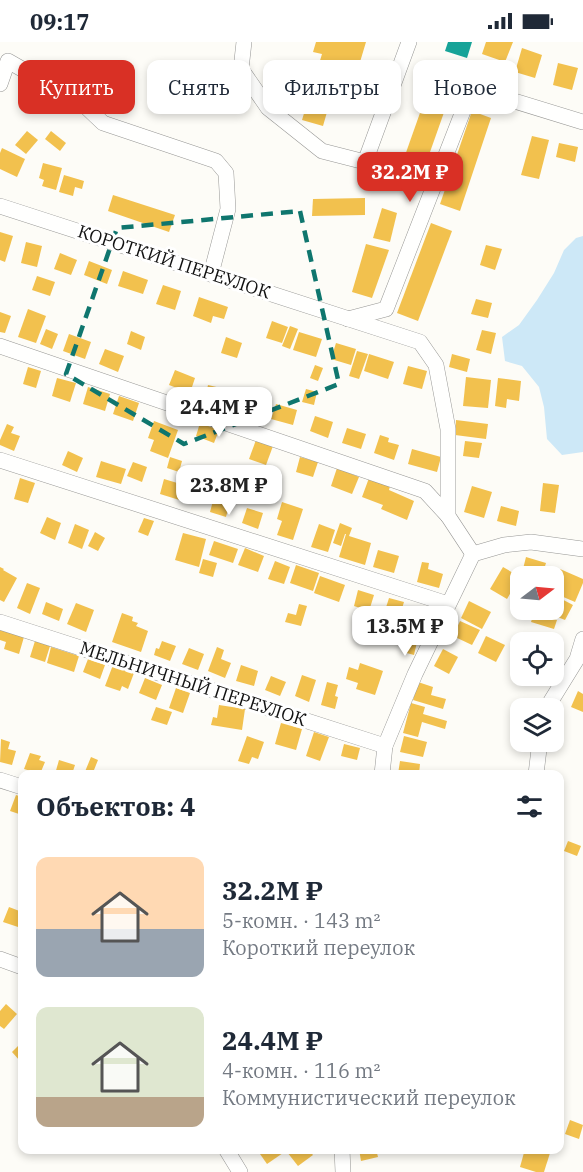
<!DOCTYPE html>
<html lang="ru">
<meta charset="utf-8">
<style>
:root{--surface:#fff;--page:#f2f2f3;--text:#1f2937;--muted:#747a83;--accent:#d93025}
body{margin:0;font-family:"IBM Plex Serif",serif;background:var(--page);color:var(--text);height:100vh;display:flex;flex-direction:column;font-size:22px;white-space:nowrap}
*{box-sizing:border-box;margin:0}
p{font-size:20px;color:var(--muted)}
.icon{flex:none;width:33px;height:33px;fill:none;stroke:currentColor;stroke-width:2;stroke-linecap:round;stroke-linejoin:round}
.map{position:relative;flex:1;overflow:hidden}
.details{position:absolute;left:18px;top:728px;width:546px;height:384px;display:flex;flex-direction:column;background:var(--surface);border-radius:12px;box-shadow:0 3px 9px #0003}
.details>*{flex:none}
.top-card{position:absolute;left:18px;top:18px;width:548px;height:54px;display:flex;gap:12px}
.needle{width:39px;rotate:74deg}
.fabs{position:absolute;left:510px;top:524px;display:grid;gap:12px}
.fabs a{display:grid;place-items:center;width:54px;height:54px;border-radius:12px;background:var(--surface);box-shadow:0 3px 9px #0003;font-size:30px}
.price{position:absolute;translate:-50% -51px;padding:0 14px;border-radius:12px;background:#fff;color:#222;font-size:20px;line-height:39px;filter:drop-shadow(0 2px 3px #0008)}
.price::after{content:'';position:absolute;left:50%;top:36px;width:18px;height:14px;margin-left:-9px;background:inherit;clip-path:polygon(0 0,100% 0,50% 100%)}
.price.active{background:var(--accent);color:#fff}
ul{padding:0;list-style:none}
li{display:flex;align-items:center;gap:18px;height:150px;padding:0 18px}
li span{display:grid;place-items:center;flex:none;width:168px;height:120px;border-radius:12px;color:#555}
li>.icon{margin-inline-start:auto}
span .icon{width:72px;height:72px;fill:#fffc;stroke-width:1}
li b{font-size:26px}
h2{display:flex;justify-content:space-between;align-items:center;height:72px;padding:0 18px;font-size:26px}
.tag{padding:0 21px;border-radius:12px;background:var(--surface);box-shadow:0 3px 9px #0003;font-size:21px;line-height:54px}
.tag.active{background:var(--accent);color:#fff}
.status{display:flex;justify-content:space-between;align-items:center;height:42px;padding:0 30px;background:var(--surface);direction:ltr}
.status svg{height:16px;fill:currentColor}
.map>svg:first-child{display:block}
.water{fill:#cde8f7}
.homes{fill:#f2c14e}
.public{fill:#17a398}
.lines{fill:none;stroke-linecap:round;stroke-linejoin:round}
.minor-casing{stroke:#979795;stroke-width:16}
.minor{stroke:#fffffe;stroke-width:15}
.marked{fill:none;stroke:#0f766e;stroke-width:4.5;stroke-dasharray:12 8;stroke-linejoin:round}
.labels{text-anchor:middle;stroke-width:6;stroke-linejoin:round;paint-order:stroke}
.street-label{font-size:18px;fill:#111;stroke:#fff}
</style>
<div class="status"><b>09:17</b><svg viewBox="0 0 49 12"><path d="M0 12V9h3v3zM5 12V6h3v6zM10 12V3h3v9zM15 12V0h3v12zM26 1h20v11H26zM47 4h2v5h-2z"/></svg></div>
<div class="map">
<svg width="583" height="1130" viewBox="0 0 583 1130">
<rect width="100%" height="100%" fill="#fdfcf7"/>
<path class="water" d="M583,194v216l-21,3 -15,-16 -3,-32 -5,-20 -17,-21 -17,-5 -3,-24 17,-12 18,-25 17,-27 10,-23 12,-12z"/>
<g class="homes">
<path d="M316,0h50l-9,30 -17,-5 -17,59 -21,-6 20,-66 -9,-2z"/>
<path d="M486,0h27l-8,20 -23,-8z"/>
<path d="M522,6l20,7 -7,23 -20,-6z"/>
<path d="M438,20l21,8 -35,99 -21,-8z"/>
<path d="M558,21l20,5 -6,22 -19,-5z"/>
<path d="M345,28l30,9 -5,16 -19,-6 -5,18 -10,-3z"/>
<path d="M472,69l19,7 -31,93 -20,-7z"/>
<path d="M27,89l11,9 -12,14 -11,-9z"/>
<path d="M51,89l15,12 -6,8 -15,-12z"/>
<path d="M532,94l17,4 -10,39 -18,-4z"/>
<path d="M559,101l19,4 -3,15 -19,-5z"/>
<path d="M2,106l23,11 -8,18 -17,-8v-16z"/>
<path d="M43,121l19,5 -6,22 -14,-4 2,-6 -5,-2z"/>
<path d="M64,133l20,6 -2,8 -7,-2 -2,9 -14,-4z"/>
<path d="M113,153l62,20 -6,17 -61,-21z"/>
<path d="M365,156v17l-53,1 1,-17z"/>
<path d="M382,166l15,5 -7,29 -17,-4z"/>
<path d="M431,181l21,8 -34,90 -21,-8z"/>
<path d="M0,190l13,4 -8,26 -5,-2z"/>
<path d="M26,200l16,4 -5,21 -16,-4z"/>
<path d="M366,202l23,6 -17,48 -20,-6z"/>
<path d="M486,203l16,4 -7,21 -15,-5z"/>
<path d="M60,211l17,7 -6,15 -17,-6z"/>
<path d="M89,219l23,9 -5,14 -23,-9z"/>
<path d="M123,229l25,9 -5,14 -25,-8z"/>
<path d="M37,234l18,6 -5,14 -18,-6z"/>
<path d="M163,243l18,6 -6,19 -19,-6z"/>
<path d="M199,255l29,10 -4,12 -11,-3 -2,7 -18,-7z"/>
<path d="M476,257l16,4 -4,15 -17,-4z"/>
<path d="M28,267l18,7 -10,27 -18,-6z"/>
<path d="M0,270l11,4 -6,17 -5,-1z"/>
<path d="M272,279l16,6 -6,16 -16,-5z"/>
<path d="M290,284l8,3 -8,20 -8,-3z"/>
<path d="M46,287l12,5 -6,15 -12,-5z"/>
<path d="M482,288l14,3 -5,21 -15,-4z"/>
<path d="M131,289l14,6 -4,13 -14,-6z"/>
<path d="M299,290l23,7 -6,18 -23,-7z"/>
<path d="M69,292l22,8 -6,17 -22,-8z"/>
<path d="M226,295l16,6 -5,15 -16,-5z"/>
<path d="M336,301l20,6 -5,16 -20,-6z"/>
<path d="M105,307l19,7 -6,16 -19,-8z"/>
<path d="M357,309l11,3 -9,25 -10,-3z"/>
<path d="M369,312l25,8 -6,17 -24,-8z"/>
<path d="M452,312l18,5 -3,13 -18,-5z"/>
<path d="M315,323l8,3 -5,13 -8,-3z"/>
<path d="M408,324l19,5 -5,18 -19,-5z"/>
<path d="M28,325l13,4 -5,17 -13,-4z"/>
<path d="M175,328l20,8 -5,15 -21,-8z"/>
<path d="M466,335l25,3 -3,28 -25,-2z"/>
<path d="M57,336l19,5 -6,19 -18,-6z"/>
<path d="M498,336l23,3 -2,20 -12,-2 -1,9 -11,-2z"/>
<path d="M208,343l17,4 -3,14 -17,-5z"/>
<path d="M88,345l22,7 -5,17 -22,-7z"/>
<path d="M245,347l21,6 -6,20 -21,-6z"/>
<path d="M306,347l11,3 -3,13 -12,-3z"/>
<path d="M119,354l20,7 -6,18 -20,-7z"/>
<path d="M276,362l21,6 -4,15 -22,-6z"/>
<path d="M315,374l18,6 -5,16 -18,-7z"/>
<path d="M456,378l32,4 -2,15 -31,-4z"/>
<path d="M154,379l24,9 -10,28 -18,-7 4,-11 -6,-2z"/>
<path d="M200,381l19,7 -5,13 -18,-7z"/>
<path d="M7,382l7,3 -3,6 9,3 -6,15 -14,-6v-5z"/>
<path d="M347,386l19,6 -5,15 -19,-6z"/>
<path d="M380,393l9,3 -1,4 11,3 -5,15 -20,-7z"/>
<path d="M256,398l17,6 -7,19 -17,-6z"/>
<path d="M465,399l17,2 -3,15 -16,-2z"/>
<path d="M412,407l29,8 -4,15 -29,-8z"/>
<path d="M68,409l15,7 -6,14 -15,-7z"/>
<path d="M170,415l12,4 -3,11 -12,-4z"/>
<path d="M300,415l18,5 -5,15 -17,-5z"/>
<path d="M101,419l25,8 -5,15 -25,-7z"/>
<path d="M133,420l14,5 -5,15 -15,-6z"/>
<path d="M337,426l22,9 -7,17 -21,-8z"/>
<path d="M20,436l15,5 -7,20 -14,-4z"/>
<path d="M369,436l21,8 -1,4 25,11 -7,19 -26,-11 2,-4 -21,-8z"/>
<path d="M164,437l30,9 -5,15 -29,-9z"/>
<path d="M543,441l16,2 -4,28 -15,-2z"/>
<path d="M472,444l20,6 -8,26 -20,-6z"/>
<path d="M214,455l16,5 -4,15 -16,-5z"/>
<path d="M282,460l21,7 -10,31 -16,-5 5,-14 -5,-2z"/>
<path d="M501,464l18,5 -3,15 -19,-5z"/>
<path d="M247,466l16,5 -5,16 -16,-6z"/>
<path d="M47,475l14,6 -6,17 -15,-7z"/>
<path d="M144,476l10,3 -6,15 -10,-4z"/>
<path d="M340,481l12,5 -3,8 22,7 -6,22 -26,-8 7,-23h-1l-4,12 -8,-3z"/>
<path d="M75,482l14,6 -7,19 -14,-6z"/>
<path d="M319,482l16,6 -7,22 -17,-5z"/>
<path d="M95,490l10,6 -7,13 -10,-5z"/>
<path d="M183,491l23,6 -7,28 -24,-7z"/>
<path d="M214,499l24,8 -5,14 -24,-8z"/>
<path d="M245,506l19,8 -6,16 -20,-7z"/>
<path d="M378,508l21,6 -5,17 -21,-6z"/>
<path d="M526,515l20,6 -4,13h-10l-10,-3z"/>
<path d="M203,517l14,4 -4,14 -14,-4z"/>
<path d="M275,519l15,6 -6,17 -16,-5z"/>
<path d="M422,520l7,1 -1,6 15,5 -4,14 -22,-6z"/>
<path d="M296,523l23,8 -6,18 -23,-8z"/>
<path d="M0,525l4,2 -1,1 14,8 -13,24 -4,-2z"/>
<path d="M503,525l17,10 -13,22 -17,-10z"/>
<path d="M560,527l23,10v4l-8,19 -21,-9v-9z"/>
<path d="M320,534l25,9 -6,17 -25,-9z"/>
<path d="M27,541l13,5 -10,26 -13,-6z"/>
<path d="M358,548l16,5 -5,16 -15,-5z"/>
<path d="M554,553l19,10 -8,15 -10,-4 2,-4 -3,-2z"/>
<path d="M389,556l15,4 -7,23 -15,-5z"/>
<path d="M469,559l22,11 -9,17 -21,-11z"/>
<path d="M46,560l17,7 -4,12 -17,-7z"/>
<path d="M76,561l18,7 -8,22 -19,-8z"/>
<path d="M299,562l8,2 -6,20 -16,-4 3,-9 8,2z"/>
<path d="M414,565l14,3 -5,18 -14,-4z"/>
<path d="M122,571l11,4 -1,4 6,2 -2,3 12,5 -7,21 -29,-10z"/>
<path d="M534,571l23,7 -3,9 -23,-7z"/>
<path d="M460,579l20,9 -8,15 -19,-9z"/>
<path d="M0,588l24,7 -5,17 -15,-5 2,-7 -6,-2z"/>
<path d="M486,594l19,9 -9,17 -18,-9z"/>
<path d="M407,597l10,3 -3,13 -11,-3z"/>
<path d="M35,599l15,5 -5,16 -15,-5z"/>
<path d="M162,599l14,5 -6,15 -16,-6 2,-7 3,1z"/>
<path d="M51,605l28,9 -5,16 -27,-9z"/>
<path d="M217,605l7,3 -3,9 10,4 -6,15 -17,-7z"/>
<path d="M189,606l15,6 -6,16 -16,-6z"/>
<path d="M443,607l15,8 -9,17 -15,-8z"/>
<path d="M88,617l17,6 -5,14 -17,-7z"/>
<path d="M360,621l23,8 -8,24 -19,-6 2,-6 -12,-4 3,-12 9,3z"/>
<path d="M113,623l21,8 -6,16 -6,-3 -2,5 -15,-5z"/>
<path d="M241,623l17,6 -4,15 -18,-5z"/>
<path d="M302,633l14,5 -7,22 -14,-6z"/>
<path d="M271,634l15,6 -6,14 -15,-6z"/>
<path d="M145,636l17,7 -6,15 -17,-7z"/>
<path d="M327,640l11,3 -3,11 3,1 -3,12 -14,-4z"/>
<path d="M418,640l15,5 -2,8 15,4 -3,10 -30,-9z"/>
<path d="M176,646l14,5 -7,20 -14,-5z"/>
<path d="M578,649l5,3v18l-12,-5z"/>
<path d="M411,661l14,4 -2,7 24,7 -2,8 -23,-7 -4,15 -15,-4z"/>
<path d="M219,663l26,4 -3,21 -31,-5 2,-8 4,1z"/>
<path d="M156,665l16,5 -5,13 -16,-5z"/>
<path d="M281,681l21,6 -6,21 -21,-6z"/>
<path d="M314,690l15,5 -9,24 -14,-5z"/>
<path d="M247,694l17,6 -6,17 -6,-2 -3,7 -11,-3z"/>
<path d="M404,694l23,6 -4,15 -23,-5z"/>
<path d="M1,697l9,3 -2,7 8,2 -4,14 -12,-3z"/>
<path d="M344,702l16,4 -3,12 -16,-4z"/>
<path d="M30,711l11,3 -2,4 6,2 -5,12 -16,-5z"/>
<path d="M91,715l7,3 -4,10 3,2 -1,2h-12z"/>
<path d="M59,718l16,5 -3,9h-17z"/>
<path d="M400,719l20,3 -1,10h-21z"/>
<path d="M16,753l6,2v18l-12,-4z"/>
<path d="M568,799l13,5 -4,10 -13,-5z"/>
<path d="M9,865l13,5v12l-1,4 -18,-6z"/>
<path d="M6,962l11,10 -13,15 -4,-3v-15z"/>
<path d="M22,1000v17l-2,2 -8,-9z"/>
<path d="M570,1078l13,5 -4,14 -14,-5z"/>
<path d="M267,1107h13l3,4 -16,11 -7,-10z"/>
<path d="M291,1107h17l5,6 -15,11 -11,-14z"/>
<path d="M359,1107h17l2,8 -17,4z"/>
<path d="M525,1107h12l13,4 -6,19h-8l-16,-5z"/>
</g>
<path class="public" d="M448,0h24l-5,16 -22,-7z"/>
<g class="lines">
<g class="minor-casing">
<g id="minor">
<path d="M244,0l-3,27 27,39 54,43 43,11 44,-120"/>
<path d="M0,42l8,-23 75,43 20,19 113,38 10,12 2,36 -17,65"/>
<path d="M0,164l420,136 16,23 12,64v87l25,38"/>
<path d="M348,277l38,-10 86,-221 111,34"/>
<path d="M0,304l425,145 23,25"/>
<path d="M0,418l448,144"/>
<path d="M473,512l31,-9 27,-3 52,7"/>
<path d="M0,580l385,124"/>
<path d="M549,666l2,-7 26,-42 6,-20"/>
<path d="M382,732l3,-28 30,-72 58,-120"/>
<path d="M536,732l4,-33"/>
<path d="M0,738l22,7"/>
<path d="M0,917l22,8"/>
<path d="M226,1107l14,23"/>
<path d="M342,1107l1,23"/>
</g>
</g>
<use href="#minor" class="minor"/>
</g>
<path class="marked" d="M300,169l39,173 -155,60 -118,-70 51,-146z"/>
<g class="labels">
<g class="street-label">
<text transform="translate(174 220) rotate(18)" y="6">КОРОТКИЙ ПЕРЕУЛОК</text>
<text transform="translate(193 642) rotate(18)" y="6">МЕЛЬНИЧНЫЙ ПЕРЕУЛОК</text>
</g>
</g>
</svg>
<div class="fabs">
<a><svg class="needle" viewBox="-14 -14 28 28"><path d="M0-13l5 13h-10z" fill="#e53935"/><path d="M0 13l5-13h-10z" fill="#747a83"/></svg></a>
<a><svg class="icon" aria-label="locate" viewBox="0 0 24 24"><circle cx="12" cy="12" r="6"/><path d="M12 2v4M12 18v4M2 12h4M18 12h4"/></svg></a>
<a><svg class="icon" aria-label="layers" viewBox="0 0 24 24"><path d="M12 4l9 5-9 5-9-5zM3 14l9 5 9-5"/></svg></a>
</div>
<b class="price active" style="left:410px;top:161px">32.2M ₽</b>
<b class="price" style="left:219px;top:396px">24.4M ₽</b>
<b class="price" style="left:229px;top:474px">23.8M ₽</b>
<b class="price" style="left:405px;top:615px">13.5M ₽</b>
<div class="top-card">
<a class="tag active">Купить</a>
<a class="tag">Снять</a>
<a class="tag">Фильтры</a>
<a class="tag">Новое</a>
</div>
<section class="details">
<h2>Объектов: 4<svg class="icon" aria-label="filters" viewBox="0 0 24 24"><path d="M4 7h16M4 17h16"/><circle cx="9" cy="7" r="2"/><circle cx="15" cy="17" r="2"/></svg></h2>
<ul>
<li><span style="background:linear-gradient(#ffd9b3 60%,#9aa5b1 0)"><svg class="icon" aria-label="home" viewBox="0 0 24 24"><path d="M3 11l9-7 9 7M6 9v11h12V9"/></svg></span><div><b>32.2M ₽</b><p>5-комн. · 143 m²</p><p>Короткий переулок</p></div></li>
<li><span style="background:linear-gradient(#dfe7d0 75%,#b9a48a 0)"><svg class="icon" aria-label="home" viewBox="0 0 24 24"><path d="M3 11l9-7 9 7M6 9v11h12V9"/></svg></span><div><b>24.4M ₽</b><p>4-комн. · 116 m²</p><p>Коммунистический переулок</p></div></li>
</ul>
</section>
</div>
